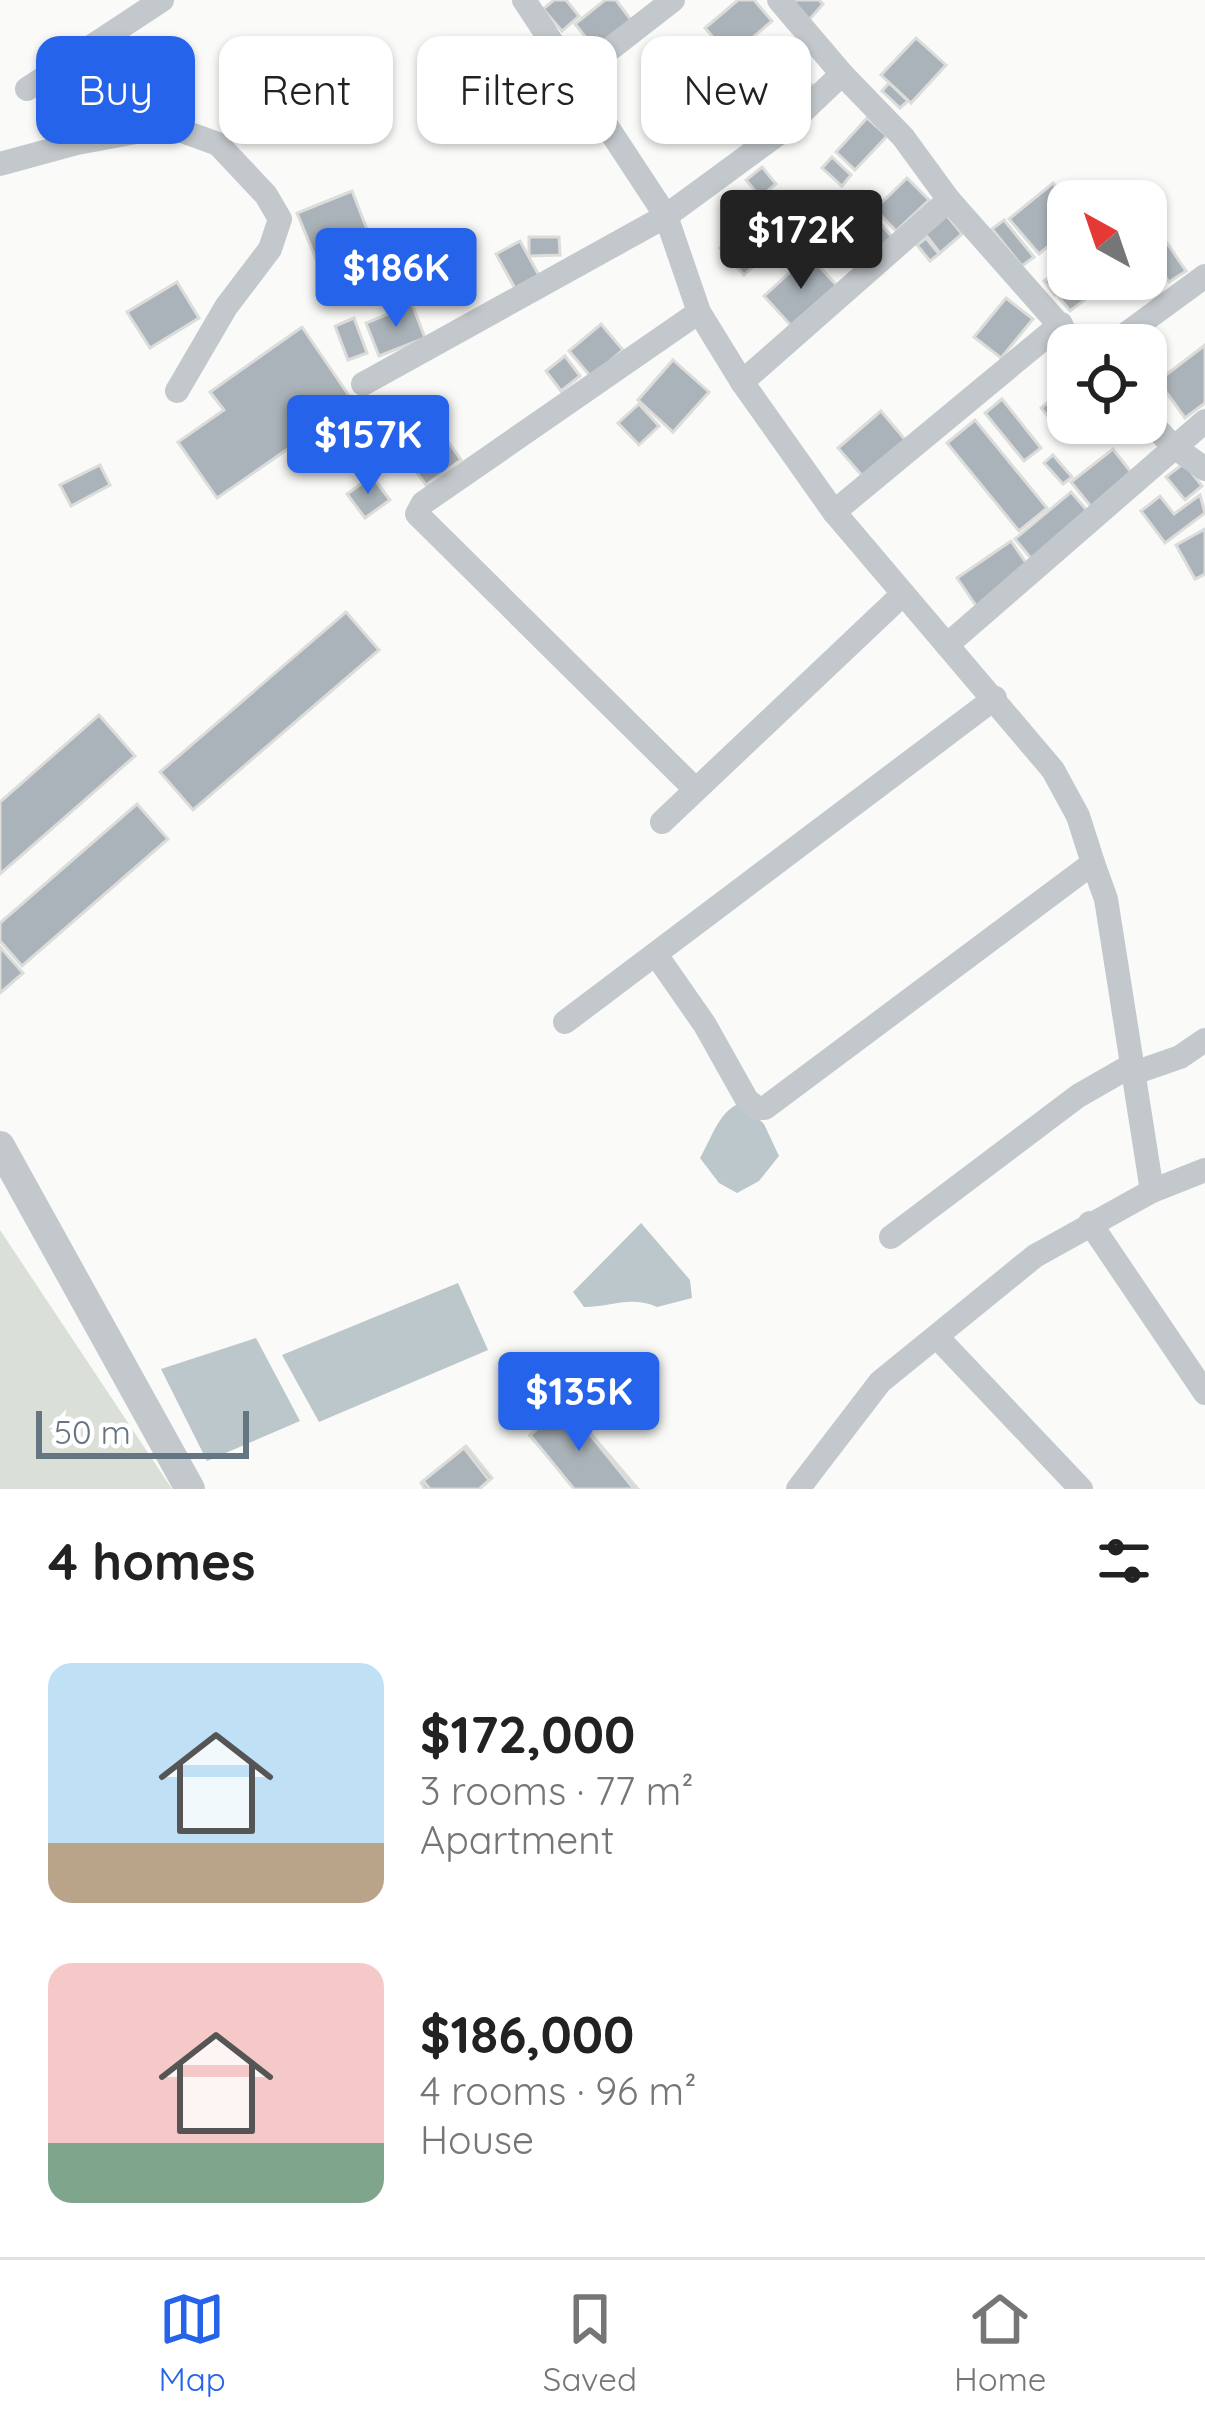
<!DOCTYPE html>
<meta charset="utf-8">
<style>
:root{--surface:#fff;--page:#f2f2f2;--text:#222;--muted:#767676;--line:#e0e0e0;--accent:#2563eb}
body{margin:0;font-family:Quicksand,sans-serif;background:var(--page);color:var(--text);height:100vh;display:flex;flex-direction:column;font-size:45px;white-space:nowrap}
*{box-sizing:border-box;margin:0}
p{font-size:39px;color:var(--muted)}
.icon{flex:none;width:66px;height:66px;fill:none;stroke:currentColor;stroke-width:2;stroke-linecap:round;stroke-linejoin:round}
.map{position:relative;height:1489px;overflow:hidden}
.drawer{display:flex;flex-direction:column;background:var(--surface);flex:1}
.drawer>*{flex:none}
.hud{position:absolute;left:36px;top:36px;width:1134px;height:108px;display:flex;gap:24px}
.needle{width:78px;rotate:320deg}
.controls{position:absolute;left:1047px;top:180px;display:grid;gap:24px}
.controls a{display:grid;place-items:center;width:120px;height:120px;border-radius:24px;background:var(--surface);box-shadow:0 3px 9px #0004;font-size:60px}
.scale{position:absolute;left:36px;bottom:30px;width:213px;box-sizing:border-box;padding-left:12px;border:6px solid #657683;border-top:0;font-size:33px;line-height:42px;white-space:nowrap;color:#657683;-webkit-text-stroke:9px #fff;paint-order:stroke}
.price{position:absolute;translate:-50% -102px;padding:0 27px;border-radius:12px;background:var(--accent);color:#fff;font-size:39px;line-height:78px;filter:drop-shadow(0 3px 6px #0008)}
.price::after{content:'';position:absolute;left:50%;top:72px;width:36px;height:27px;margin-left:-18px;background:inherit;clip-path:polygon(0 0,100% 0,50% 100%)}
.price.active{background:#222;color:#fff}
ul{padding:0;list-style:none}
li{display:flex;align-items:center;gap:36px;height:300px;padding:0 48px}
li span{display:grid;place-items:center;flex:none;width:336px;height:240px;border-radius:24px;color:#555}
li>.icon{margin-inline-start:auto}
span .icon{width:144px;height:144px;fill:#fffc;stroke-width:1}
li b{font-size:51px}
h2{display:flex;justify-content:space-between;align-items:center;height:144px;padding:0 48px;font-size:51px}
.pill{padding:0 42px;border-radius:24px;background:var(--surface);box-shadow:0 3px 9px #0004;font-size:42px;line-height:108px}
.pill.active{background:var(--accent);color:#fff}
.dock{display:flex;justify-content:space-around;align-items:center;height:168px;border-top:3px solid var(--line);background:var(--surface);font-size:33px;color:var(--muted)}
.dock a{display:grid;justify-items:center;gap:6px}
.dock .active{color:var(--accent)}
.map>svg:first-child{display:block}
.green{fill:#dadfd7}
.water{fill:#bbc7cb}
.building{fill:#aab3b9;stroke:#dcdcda;stroke-width:3}
.lines{fill:none;stroke-linecap:round;stroke-linejoin:round}
.minor{stroke:#c3c8cc;stroke-width:24}
.tertiary{stroke:#c3c8cc;stroke-width:30}
</style>
<div class="map">
<svg width="1205" height="1489" viewBox="0 0 1205 1489">
<rect width="100%" height="100%" fill="#fafaf8"/>
<path class="green" d="M0,1230l172,259h-172z"/>
<g class="water">
<path d="M742,1102l22,22 15,32 -20,25 -22,12 -18,-10 -19,-25c14,-24 18,-46 42,-56z"/>
<path d="M641,1223l49,57 2,18 -35,9c-25,-12 -48,0 -73,0l-11,-15z"/>
<path d="M458,1283l30,67 -169,72 -37,-67z"/>
<path d="M256,1338l44,83 -93,40 -46,-92z"/>
</g>
<g class="building">
<path d="M554,0h12l13,16 -17,15 -19,-22z"/>
<path d="M605,0h11l15,20 -36,29 -20,-25z"/>
<path d="M738,0h16l18,21 -42,36 -25,-29z"/>
<path d="M786,0h33l4,4 -14,16z"/>
<path d="M453,38l30,19 -28,44 -30,-19z"/>
<path d="M916,38l30,27 -35,38 -30,-28z"/>
<path d="M787,62l26,24 -27,29 -26,-23z"/>
<path d="M333,66l33,24 -23,31 -33,-24z"/>
<path d="M889,83l19,18 -8,7 -18,-17z"/>
<path d="M757,98l23,24 -31,28 -22,-25z"/>
<path d="M867,118l20,18 -32,34 -19,-18z"/>
<path d="M832,157l19,18 -9,11 -20,-18z"/>
<path d="M762,167l14,17 -16,13 -14,-17z"/>
<path d="M907,178l22,22 -33,31 -21,-22z"/>
<path d="M1053,183l15,18v29l-29,24 -30,-35z"/>
<path d="M352,191l25,64 -54,21 -26,-63z"/>
<path d="M772,199l25,26 -34,32 -25,-27z"/>
<path d="M944,212l18,22 -22,19 -18,-23z"/>
<path d="M1004,220l30,37 -12,9 -30,-37z"/>
<path d="M878,221l15,17 -27,25 -16,-17z"/>
<path d="M735,234l24,27 -15,14 -24,-27z"/>
<path d="M529,237h30l1,18 -31,1z"/>
<path d="M926,238l13,16 -9,7 -13,-16z"/>
<path d="M520,241l21,38 -24,13 -21,-38z"/>
<path d="M1167,243l19,28 -17,11 -19,-27z"/>
<path d="M809,255l30,33 -45,41 -30,-33z"/>
<path d="M1058,270l11,13 -14,12 -11,-14z"/>
<path d="M1080,279h9l9,11 -28,21 -12,-15z"/>
<path d="M177,282l22,36 -49,30 -23,-36z"/>
<path d="M1006,298l27,21 -32,39 -27,-21z"/>
<path d="M412,304l13,34 -46,18 -13,-33z"/>
<path d="M354,318l13,35 -19,7 -13,-34z"/>
<path d="M601,324l22,26 -32,27 -22,-26z"/>
<path d="M302,327l52,76 -137,95 -39,-56 46,-32 -14,-18z"/>
<path d="M1205,345v58l-20,15 -27,-37z"/>
<path d="M565,356l15,20 -19,15 -15,-20z"/>
<path d="M673,360l36,32 -36,40 -35,-32z"/>
<path d="M1068,386v37h4l-11,9 -20,-24z"/>
<path d="M1002,399l39,49 -17,13 -39,-48z"/>
<path d="M639,404l20,22 -20,19 -21,-22z"/>
<path d="M881,411l26,31 -42,37 -27,-31z"/>
<path d="M975,420l72,88 -28,23 -72,-88z"/>
<path d="M445,437l16,23 -35,25 -17,-23z"/>
<path d="M1113,449l21,27 -41,33 -22,-27z"/>
<path d="M1053,455l19,22 -9,7 -19,-21z"/>
<path d="M1184,463l18,23 -17,14 -19,-23z"/>
<path d="M100,465l10,20 -39,21 -11,-21z"/>
<path d="M372,476l18,24 -25,18 -18,-24z"/>
<path d="M1071,492l20,23 -57,47 -19,-23z"/>
<path d="M1200,495l5,18 -40,30 -24,-32 19,-15 14,18z"/>
<path d="M1205,529v45l-10,5 -19,-34z"/>
<path d="M1011,541l20,29 -54,37 -20,-29z"/>
<path d="M346,612l33,38 -186,160 -33,-38z"/>
<path d="M99,715l36,41 -135,118v-72z"/>
<path d="M137,804l31,35 -146,127 -22,-25v-18z"/>
<path d="M0,947l23,26 -23,20z"/>
<path d="M566,1405l72,84h-62l-46,-53z"/>
<path d="M566,1405l68,84h-60l-44,-54z"/>
<path d="M466,1446l26,32 -13,11h-54l-4,-6z"/>
<path d="M464,1448l25,32 -10,9h-49l-7,-8z"/>
</g>
<g class="lines">
<g class="minor">
<path d="M524,0l142,216 33,96 43,70 92,130 219,258 25,46 15,47"/>
<path d="M779,0l63,74 61,63 46,63 128,145"/>
<path d="M574,77l99,-77"/>
<path d="M27,89l135,-89"/>
<path d="M0,164l77,-21 91,-17 50,18 48,51 14,24 -10,30 -44,58 -49,84"/>
<path d="M1111,345l94,-69"/>
<path d="M742,382l207,-182"/>
<path d="M363,384l303,-168 116,-85 60,-57"/>
<path d="M1146,418l27,28 32,23"/>
<path d="M834,512l227,-188"/>
<path d="M947,645l258,-224"/>
<path d="M694,788l-277,-274 6,-11 276,-191"/>
<path d="M662,822l240,-227"/>
<path d="M657,956l48,69 42,75 10,8h8l328,-245 13,36 46,292"/>
<path d="M565,1022l430,-324"/>
<path d="M1134,1073l46,-16 25,-17"/>
<path d="M1090,1223l115,170"/>
<path d="M891,1237l187,-141 54,-31"/>
<path d="M938,1338l143,151"/>
<path d="M798,1489l82,-107 155,-126 117,-65 53,-21"/>
</g>
<path class="tertiary" d="M0,1146l190,343"/>
</g>
</svg>
<div class="controls">
<a><svg class="needle" viewBox="-14 -14 28 28"><path d="M0-13l5 13h-10z" fill="#e53935"/><path d="M0 13l5-13h-10z" fill="#767676"/></svg></a>
<a><svg class="icon" aria-label="locate" viewBox="0 0 24 24"><circle cx="12" cy="12" r="6"/><path d="M12 2v4M12 18v4M2 12h4M18 12h4"/></svg></a>
</div>
<div class="scale">50 m</div>
<b class="price active" style="left:801px;top:292px">$172K</b>
<b class="price" style="left:396px;top:330px">$186K</b>
<b class="price" style="left:368px;top:497px">$157K</b>
<b class="price" style="left:579px;top:1454px">$135K</b>
<div class="hud">
<a class="pill active">Buy</a>
<a class="pill">Rent</a>
<a class="pill">Filters</a>
<a class="pill">New</a>
</div>
</div>
<section class="drawer">
<h2>4 homes<svg class="icon" aria-label="filters" viewBox="0 0 24 24"><path d="M4 7h16M4 17h16"/><circle cx="9" cy="7" r="2"/><circle cx="15" cy="17" r="2"/></svg></h2>
<ul>
<li><span style="background:linear-gradient(#bfe0f5 75%,#b9a48a 0)"><svg class="icon" aria-label="home" viewBox="0 0 24 24"><path d="M3 11l9-7 9 7M6 9v11h12V9"/></svg></span><div><b>$172,000</b><p>3 rooms · 77 m²</p><p>Apartment</p></div></li>
<li><span style="background:linear-gradient(#f6c9c9 75%,#7fa58c 0)"><svg class="icon" aria-label="home" viewBox="0 0 24 24"><path d="M3 11l9-7 9 7M6 9v11h12V9"/></svg></span><div><b>$186,000</b><p>4 rooms · 96 m²</p><p>House</p></div></li>
</ul>
</section>
<nav class="dock">
<a class="active"><svg class="icon" aria-label="map" viewBox="0 0 24 24"><path d="M3 6l6-2 6 2 6-2v14l-6 2-6-2-6 2zM9 4v14M15 6v14"/></svg>Map</a>
<a><svg class="icon" aria-label="saved" viewBox="0 0 24 24"><path d="M7 4h10v16l-5-4-5 4z"/></svg>Saved</a>
<a><svg class="icon" aria-label="home" viewBox="0 0 24 24"><path d="M3 11l9-7 9 7M6 9v11h12V9"/></svg>Home</a>
</nav>
